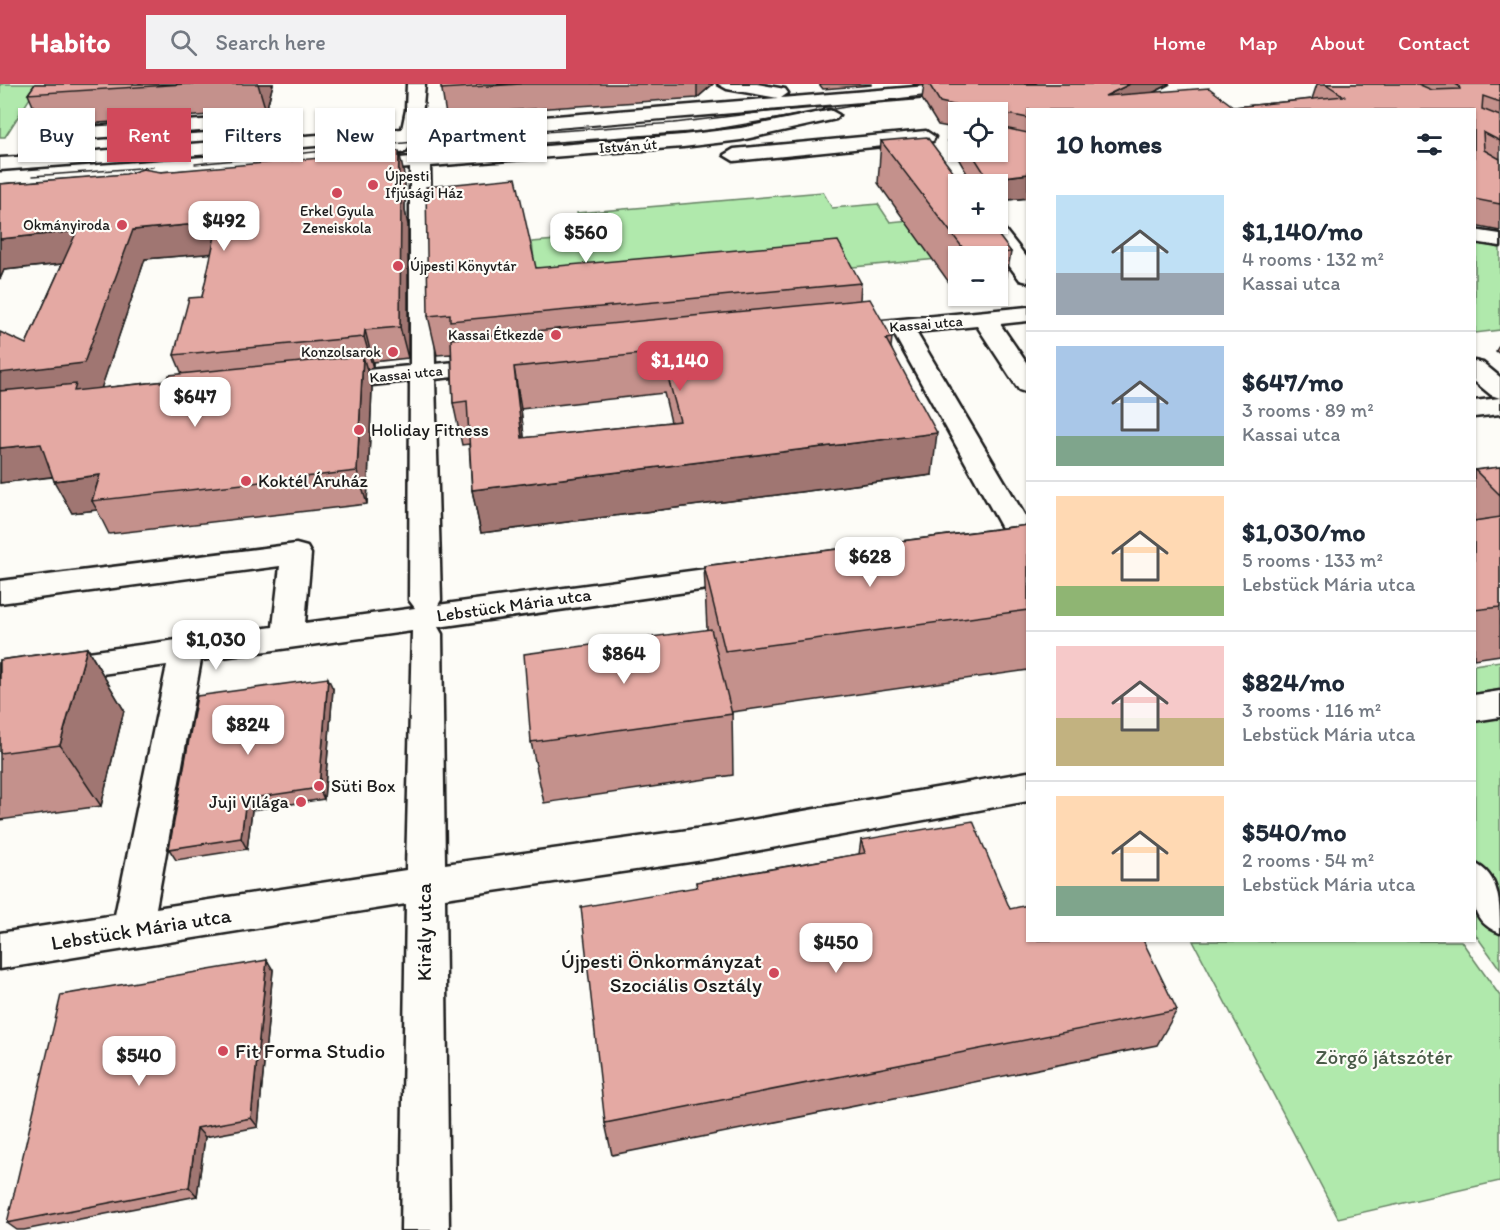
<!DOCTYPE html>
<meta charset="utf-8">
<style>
:root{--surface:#fff;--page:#f2f2f3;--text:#1f2937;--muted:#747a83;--line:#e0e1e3;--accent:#d1495b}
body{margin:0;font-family:Itim,sans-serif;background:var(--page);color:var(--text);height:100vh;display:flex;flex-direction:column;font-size:22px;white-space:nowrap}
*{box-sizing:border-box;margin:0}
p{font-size:20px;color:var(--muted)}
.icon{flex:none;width:33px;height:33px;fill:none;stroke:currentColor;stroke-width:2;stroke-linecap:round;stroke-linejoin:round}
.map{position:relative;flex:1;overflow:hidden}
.panel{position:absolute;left:1026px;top:24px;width:450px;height:834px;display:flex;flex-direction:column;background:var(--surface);border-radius:0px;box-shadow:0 2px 4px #0004}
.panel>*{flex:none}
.top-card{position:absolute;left:18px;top:24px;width:570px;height:54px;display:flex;gap:12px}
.fabs{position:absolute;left:948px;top:18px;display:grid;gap:12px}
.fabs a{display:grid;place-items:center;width:60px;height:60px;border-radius:0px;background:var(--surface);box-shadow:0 2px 4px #0004;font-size:30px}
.price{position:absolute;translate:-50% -51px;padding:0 14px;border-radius:12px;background:#fff;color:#222;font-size:20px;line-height:39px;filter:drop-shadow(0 2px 3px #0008)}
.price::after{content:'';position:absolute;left:50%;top:36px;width:18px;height:14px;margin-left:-9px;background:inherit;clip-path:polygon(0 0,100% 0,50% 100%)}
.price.selected{background:var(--accent);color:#fff}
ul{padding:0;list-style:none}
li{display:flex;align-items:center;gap:18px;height:150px;padding:0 30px}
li+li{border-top:2px solid var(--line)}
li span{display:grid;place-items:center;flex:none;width:168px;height:120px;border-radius:0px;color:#555}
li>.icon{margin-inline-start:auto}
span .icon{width:72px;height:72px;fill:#fffc;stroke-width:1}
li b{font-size:26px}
h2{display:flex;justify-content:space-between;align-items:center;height:72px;padding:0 30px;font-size:26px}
.pill{padding:0 21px;border-radius:0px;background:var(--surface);box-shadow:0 2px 4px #0004;font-size:21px;line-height:54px}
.pill.selected{background:var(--accent);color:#fff}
header{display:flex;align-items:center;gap:36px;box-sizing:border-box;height:84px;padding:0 30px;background:var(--accent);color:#fff}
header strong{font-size:28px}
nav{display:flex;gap:33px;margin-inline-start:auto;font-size:21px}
.search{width:420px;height:54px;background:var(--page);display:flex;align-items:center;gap:15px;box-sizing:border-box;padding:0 21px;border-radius:0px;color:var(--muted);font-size:22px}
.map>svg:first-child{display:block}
.green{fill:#b0e9ac;stroke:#668264;stroke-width:1.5}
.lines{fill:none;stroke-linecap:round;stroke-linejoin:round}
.minor-casing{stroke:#1c1c1c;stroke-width:5}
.minor{fill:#fdfcf7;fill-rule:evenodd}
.tram{stroke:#1c1c1c;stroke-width:1.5}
.wall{fill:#c4918c;stroke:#1c1c1c;stroke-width:1.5;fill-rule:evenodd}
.shaded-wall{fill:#a07672;stroke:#1c1c1c;stroke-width:1.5}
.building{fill:#e4a9a3;stroke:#1c1c1c;stroke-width:1.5;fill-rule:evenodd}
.poi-dot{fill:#d1495b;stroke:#fdfcf7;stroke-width:2}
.labels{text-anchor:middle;stroke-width:4.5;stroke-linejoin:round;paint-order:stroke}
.far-street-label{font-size:15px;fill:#1c1c1c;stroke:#fdfcf7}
.far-poi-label{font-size:15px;fill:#1c1c1c;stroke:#fdfcf7;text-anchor:end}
.poi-label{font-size:18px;fill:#1c1c1c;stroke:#fdfcf7;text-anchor:start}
.street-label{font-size:18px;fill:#1c1c1c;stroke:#fdfcf7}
.near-street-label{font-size:21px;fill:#1c1c1c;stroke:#fdfcf7}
.near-poi-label{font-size:21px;fill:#1c1c1c;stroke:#fdfcf7;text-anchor:end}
.near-park-label{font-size:21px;fill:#485a47;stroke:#fdfcf7}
</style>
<header>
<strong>Habito</strong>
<div class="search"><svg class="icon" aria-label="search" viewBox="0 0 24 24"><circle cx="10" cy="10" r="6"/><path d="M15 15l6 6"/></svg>Search here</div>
<nav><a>Home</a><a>Map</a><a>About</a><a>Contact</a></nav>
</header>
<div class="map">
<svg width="1500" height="1146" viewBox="0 0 1500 1146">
<rect width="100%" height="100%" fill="#fdfcf7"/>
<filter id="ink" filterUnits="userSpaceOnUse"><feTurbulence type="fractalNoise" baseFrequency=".0167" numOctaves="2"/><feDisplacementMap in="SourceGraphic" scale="12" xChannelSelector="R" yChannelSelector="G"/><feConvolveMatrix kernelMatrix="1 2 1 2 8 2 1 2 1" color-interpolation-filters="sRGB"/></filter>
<g filter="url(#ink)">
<g class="green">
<path d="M0,0h39l-34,53h-5z"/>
<path d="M823,108l9,16 46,-4 12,18 62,-6 17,40 -431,41 -6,-55 50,-4 -5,-25z"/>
<path d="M1475,159l25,5v82l-25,3z"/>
<path d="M1500,577v308l-25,-35 -1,-269z"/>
<path d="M1193,857h268l39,55v185l-162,37z"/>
</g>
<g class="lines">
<g class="minor-casing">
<g id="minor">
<path d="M407,0h18l-4,43 357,-29 -51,-9 -9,-5h39l28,5 3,4 -7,5 171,-14h83l-9,5c-204,15 -407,35 -611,50l-10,13 -7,2 -9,-6 6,-8 -395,30v-12l18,-1 29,-26 7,-2 181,-11 6,1 22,20 139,-10 4,-19zM231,45l12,11 -200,15 16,-15z"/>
<path d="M830,26l9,5 -3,4 -95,21 -58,7 -253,19 5,198 62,-6 9,2 3,5 -3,5 -9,2 -62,7 6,221 -3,5 312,-42 11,3 4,7 -4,7 -11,3 -312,44 4,7 3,230 272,-38 311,-54v29l-311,57 -272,40 4,332h-48l5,-326 -406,65v-36l115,-18 52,-250 -167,23v-24l273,-37 7,-61 -280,37v-22l296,-37 11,3 4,7 -6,69 110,-15 -6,-8 1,-219 -85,9 -9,-3 -4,-5 4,-5 9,-3 85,-8v-198l-53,4 -10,-6 3,-4 333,-27 58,-7zM412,547l-6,239 -250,38 45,-248z"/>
<path d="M926,47l9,6 -2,4 -199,20 -10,-6 10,-6z"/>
<path d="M998,137l30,38v23l-8,-2 -42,-56h20z"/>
<path d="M1474,146l26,4v12l-26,-4z"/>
<path d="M1028,223v14l-28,3 28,41v28l-9,-3 -42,-64 -61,6 112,189v24l-16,-1 -5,-7 -113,-203 -53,5 -8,-2 -4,-5 4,-5 8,-2z"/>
<path d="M1474,277l9,2 17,14v21l-9,-3 -17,-14z"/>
<path d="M1500,314v16l-26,3v-16z"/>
<path d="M1500,607v26l-26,4v-26z"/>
<path d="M1474,779c26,12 26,40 26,70 -34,-13 -26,-39 -26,-70z"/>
</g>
</g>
<use href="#minor" class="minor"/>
<g class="tram">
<path d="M383,71l323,-24 175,-30 59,-7"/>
<path d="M195,80l249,-25 230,-16 115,-14"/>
<path d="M144,89l59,-4"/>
<path d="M33,92l120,-9"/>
<path d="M0,100l42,-3"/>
</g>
</g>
<g class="wall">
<path d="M35,0h238l-7,27 -224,16 -14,-33z"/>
<path d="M441,0h272l-16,14 -251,17z"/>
<path d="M819,0h52v1l-48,4z"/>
<path d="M913,0h257l-15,8 79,15 78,-8 5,-15h183v147l-26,-5v-116h-446v88l-30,3v-17h-25l-25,-43 1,-14 -11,-2 -16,-26 2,-15 -10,1zM958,28h40v40h-40z"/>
<path d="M881,57l130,111 -8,45 -40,4 -4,-5h39v-40h-40v39l-80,-112z"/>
<path d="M161,88l244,7v32l3,14v133l-35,4v6l-6,1 5,19 -5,116 -258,30 -12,-24 -25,3 -19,-36 -53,6 26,-139 36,-80 -58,6 -4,9v-95zM212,169l-10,44 -28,58 8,19 -15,7 -66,7 44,-129z"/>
<path d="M536,184l325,15 -1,17 32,38 -1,9 41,128 -451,58 -9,-43 -3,-46 -7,1 -9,-42 -2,-49 -14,1 -9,-39zM664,309l7,29 -147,16 -3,-29z"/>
<path d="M1500,260v10l-4,-3z"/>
<path d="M1500,383v188l-26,4v-189z"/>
<path d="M1028,441v145l-296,42 1,63 -189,28 -13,-61 176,-113 -3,-63z"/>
<path d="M87,564l37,62 -23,96 -101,14v-160z"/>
<path d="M333,605l-9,110 -72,11 -5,39 -71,11 -7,-11z"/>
<path d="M861,756l149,69 167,101 -20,35 -545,110 -7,-32 92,-236 -1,-5 163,-28z"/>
<path d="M273,886l-15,157 -53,10 -8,59 -173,34h-7l-10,-7z"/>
</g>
<g class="shaded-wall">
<path d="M258,0h15l-7,27z"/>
<path d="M697,0h16l-16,14z"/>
<path d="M1130,0h40l-52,26 -13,-14z"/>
<path d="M1002,29l-4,23 1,-21z"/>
<path d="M399,67l6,28v32l3,14v133l-8,-31 -2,-130z"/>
<path d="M1028,90v24l-30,3v-17h-11l1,-5z"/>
<path d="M218,138l11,30 -84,7 -46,136 -99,12v-34l133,-143z"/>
<path d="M77,147l13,30 -86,9 -4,9v-40z"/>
<path d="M365,246l8,32v6l-9,-31z"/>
<path d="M363,272l9,32 -5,116 -10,-33z"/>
<path d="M514,283l7,42 8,72 -7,-43z"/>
<path d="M937,349l-5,42 -451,58 -9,-43z"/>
<path d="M41,360l17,32 -58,7v-35z"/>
<path d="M100,391l-8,26 5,9 -25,3 -18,-32z"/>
<path d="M87,564l37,62 -23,96 -41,-61z"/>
<path d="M328,594l5,11 -9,110 -5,-11z"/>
<path d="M246,715l6,11 -5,39 -6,-11z"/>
<path d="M267,876l6,10 -15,157 -7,-9z"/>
<path d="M197,1044l8,9 -8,59 -8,-9z"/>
</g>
<g class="building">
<path d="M35,0h150l-157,10z"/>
<path d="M441,0h80l-80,5z"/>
<path d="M929,0h201l-25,12 104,-8 25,19 110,-11 -18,-12h92l14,6 28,-1 -1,-3 -4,-2h45v18l-17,-6 -1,13 18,7v25l-17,-9 1,18 16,9v45l-26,-5v-89h-446v8l-26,-5 -3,2v12l29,6v41l-40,5 -17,-27h27v-40h-35v-5l-23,-5z"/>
<path d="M950,35h8v13z"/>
<path d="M927,53l35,47h-4v40h32l21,28 -42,4 -88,-115z"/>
<path d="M399,67l-1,46 3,-1 -1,131 -35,3 -1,7 -190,18 15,-57 13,-1 16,-75 -85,8 -49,133 -84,10v-41l26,12 51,-113 -77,8v-55l126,-10 17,-5 18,3z"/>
<path d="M516,94l20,90 302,-27 23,42 -411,38v-7l-22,2 -2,-129z"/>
<path d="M870,215l22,39 -6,1 51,94 -465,57 -5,-89 -14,2 -2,-64zM661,268l19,69 -158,17 -8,-71z"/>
<path d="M363,272l-6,115 -265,30 8,-26 -46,6 -13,-37 -41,4v-57l76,-7 -2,7 93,-10 2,-6z"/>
<path d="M1500,383v28l-25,-25z"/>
<path d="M1500,433v90l-26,3v-89z"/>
<path d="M1028,441v85l-303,41 -21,-85z"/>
<path d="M711,545l21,85 -201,28 -7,-88z"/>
<path d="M87,564l-27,97 -60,8v-93z"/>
<path d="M328,594l-9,110 -73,11 -5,39 -72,11 28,-153z"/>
<path d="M973,737l37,88 18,-4v35h115l34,70 -572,113 -24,-216 116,-20 -1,-5 169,-29 -4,-13z"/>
<path d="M267,876l-16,158 -54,10 -8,59 -182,36 54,-228z"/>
</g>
</g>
<g class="poi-dot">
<circle cx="373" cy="101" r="6"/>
<circle cx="337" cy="109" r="6"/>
<circle cx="122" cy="141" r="6"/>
<circle cx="398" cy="182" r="6"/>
<circle cx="556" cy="251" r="6"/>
<circle cx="393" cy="268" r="6"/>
<circle cx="359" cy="346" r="6"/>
<circle cx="246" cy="397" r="6"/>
<circle cx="319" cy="702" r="6"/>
<circle cx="301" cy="718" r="6"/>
<circle cx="774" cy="889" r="6"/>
<circle cx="223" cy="967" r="6"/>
</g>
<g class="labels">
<g class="far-street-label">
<text transform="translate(628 62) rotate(-4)" y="5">István út</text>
<text transform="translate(926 240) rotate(-5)" y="5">Kassai utca</text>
<text transform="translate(406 290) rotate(-6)" y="5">Kassai utca</text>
</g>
<g class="far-poi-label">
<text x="385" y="97" text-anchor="start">Újpesti<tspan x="385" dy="17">Ifjúsági Ház</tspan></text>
<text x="337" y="132" text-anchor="middle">Erkel Gyula<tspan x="337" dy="17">Zeneiskola</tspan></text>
<text x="110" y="146">Okmányiroda</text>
<text x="410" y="187" text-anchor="start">Újpesti Könyvtár</text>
<text x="544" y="256">Kassai Étkezde</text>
<text x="381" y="273">Konzolsarok</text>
</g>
<g class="poi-label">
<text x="371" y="352">Holiday Fitness</text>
<text x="258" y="403">Koktél Áruház</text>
<text x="331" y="708">Süti Box</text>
<text x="289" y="724" text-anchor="end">Juji Világa</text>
</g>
<g class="street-label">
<text transform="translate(514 521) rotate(-8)" y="6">Lebstück Mária utca</text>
</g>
<g class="near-street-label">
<text transform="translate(141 845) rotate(-9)" y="7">Lebstück Mária utca</text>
<text transform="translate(424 848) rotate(-90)" y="7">Király utca</text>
</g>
<g class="near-poi-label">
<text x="762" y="884">Újpesti Önkormányzat<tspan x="762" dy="24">Szociális Osztály</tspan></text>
<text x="235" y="974" text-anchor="start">Fit Forma Studio</text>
</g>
<g class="near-park-label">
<text x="1384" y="980">Zörgő játszótér</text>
</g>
</g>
</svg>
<div class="fabs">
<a><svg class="icon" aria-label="locate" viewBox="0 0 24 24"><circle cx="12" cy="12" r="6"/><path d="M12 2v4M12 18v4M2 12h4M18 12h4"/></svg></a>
<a>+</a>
<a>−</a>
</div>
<b class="price" style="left:224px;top:168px">$492</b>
<b class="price" style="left:586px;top:180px">$560</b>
<b class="price selected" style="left:680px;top:308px">$1,140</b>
<b class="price" style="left:195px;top:344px">$647</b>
<b class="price" style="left:870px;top:504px">$628</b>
<b class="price" style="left:216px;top:587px">$1,030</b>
<b class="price" style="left:624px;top:601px">$864</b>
<b class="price" style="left:248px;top:672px">$824</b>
<b class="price" style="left:836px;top:890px">$450</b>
<b class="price" style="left:139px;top:1003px">$540</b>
<div class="top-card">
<a class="pill">Buy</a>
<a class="pill selected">Rent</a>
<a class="pill">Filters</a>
<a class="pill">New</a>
<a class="pill">Apartment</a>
</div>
<section class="panel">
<h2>10 homes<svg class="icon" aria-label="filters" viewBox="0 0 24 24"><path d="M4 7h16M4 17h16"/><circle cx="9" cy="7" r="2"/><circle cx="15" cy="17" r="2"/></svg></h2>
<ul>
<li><span style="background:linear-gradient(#bfe0f5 65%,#9aa5b1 0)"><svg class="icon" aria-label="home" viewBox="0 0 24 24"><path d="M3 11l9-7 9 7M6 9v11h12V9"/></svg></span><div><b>$1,140/mo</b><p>4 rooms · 132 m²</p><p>Kassai utca</p></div></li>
<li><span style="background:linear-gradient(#a9c7e8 75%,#7fa58c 0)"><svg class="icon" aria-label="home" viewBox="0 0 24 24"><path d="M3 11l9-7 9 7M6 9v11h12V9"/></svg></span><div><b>$647/mo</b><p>3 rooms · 89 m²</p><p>Kassai utca</p></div></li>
<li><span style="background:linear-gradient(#ffd9b3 75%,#8fb573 0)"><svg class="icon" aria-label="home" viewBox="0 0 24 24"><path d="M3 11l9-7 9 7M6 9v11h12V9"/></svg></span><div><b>$1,030/mo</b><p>5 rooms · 133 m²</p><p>Lebstück Mária utca</p></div></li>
<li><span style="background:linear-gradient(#f6c9c9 60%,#c2b280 0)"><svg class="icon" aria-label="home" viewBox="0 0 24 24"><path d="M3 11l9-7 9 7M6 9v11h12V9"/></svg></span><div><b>$824/mo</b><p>3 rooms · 116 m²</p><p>Lebstück Mária utca</p></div></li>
<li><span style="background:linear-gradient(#ffd9b3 75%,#7fa58c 0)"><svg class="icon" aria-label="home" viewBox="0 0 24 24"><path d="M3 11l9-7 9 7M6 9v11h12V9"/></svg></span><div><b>$540/mo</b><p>2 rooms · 54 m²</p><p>Lebstück Mária utca</p></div></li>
</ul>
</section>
</div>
